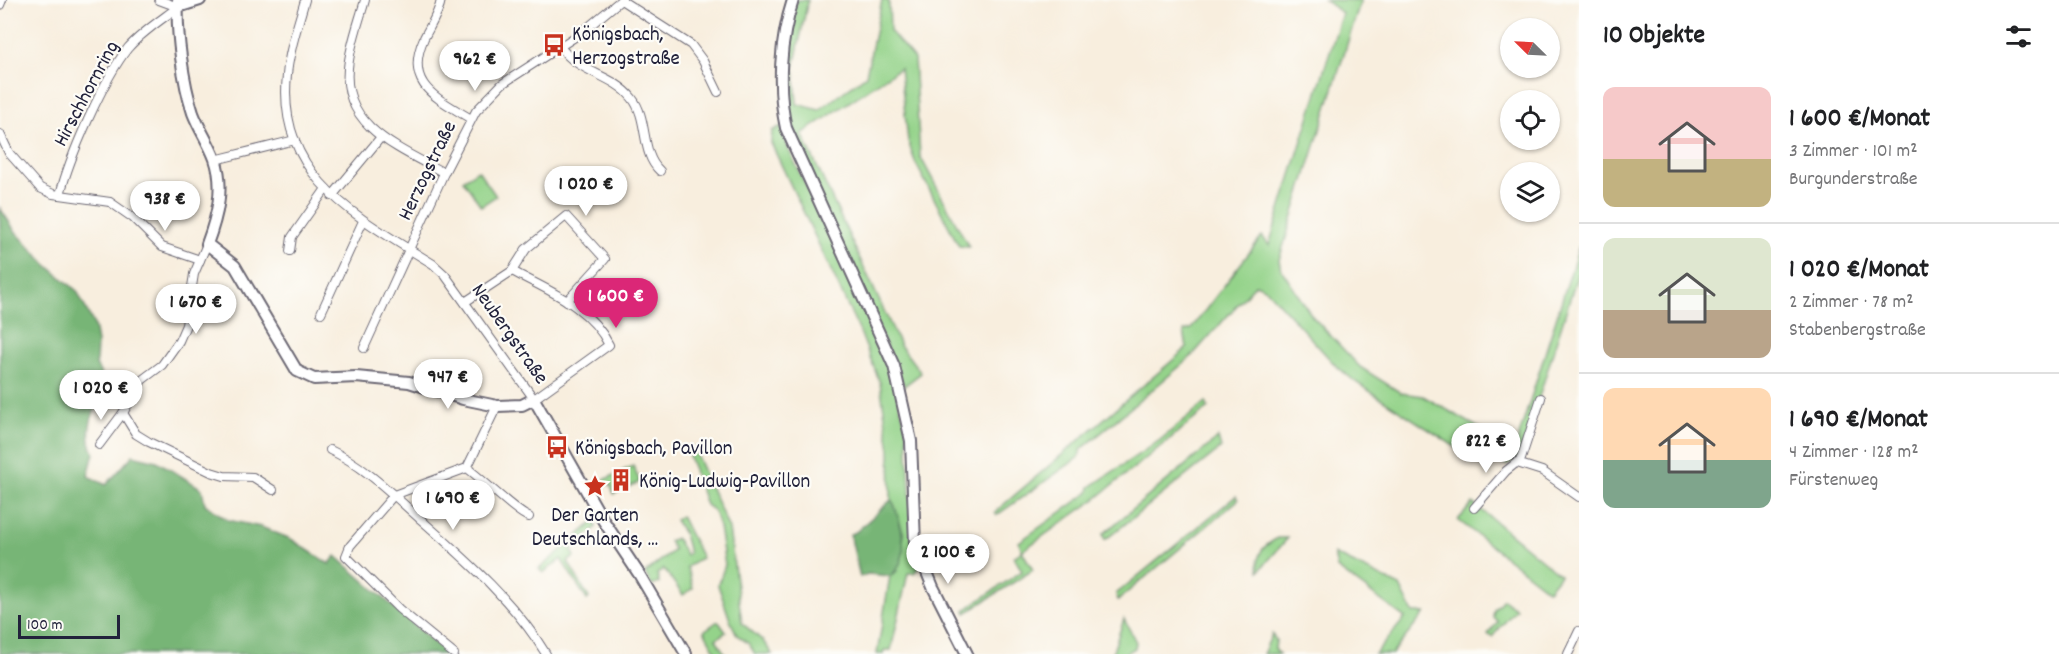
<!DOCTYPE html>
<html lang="de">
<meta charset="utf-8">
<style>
:root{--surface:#fff;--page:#f2f2f2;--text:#202124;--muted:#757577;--line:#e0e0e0;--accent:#db2777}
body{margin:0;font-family:Dekko,sans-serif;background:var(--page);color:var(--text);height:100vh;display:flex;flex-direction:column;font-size:22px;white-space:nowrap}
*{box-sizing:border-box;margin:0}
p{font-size:20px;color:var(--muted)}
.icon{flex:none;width:33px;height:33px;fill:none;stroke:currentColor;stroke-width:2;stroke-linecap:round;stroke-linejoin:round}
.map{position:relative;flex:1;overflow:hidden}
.panel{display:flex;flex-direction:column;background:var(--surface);width:480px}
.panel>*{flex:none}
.needle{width:39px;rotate:294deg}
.fabs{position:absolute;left:1500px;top:18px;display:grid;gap:12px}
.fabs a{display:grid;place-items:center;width:60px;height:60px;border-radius:50%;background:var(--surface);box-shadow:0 2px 4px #0004;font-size:30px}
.scale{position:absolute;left:18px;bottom:15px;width:102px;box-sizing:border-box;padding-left:6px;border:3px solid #22223b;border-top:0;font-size:16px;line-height:21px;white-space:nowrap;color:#22223b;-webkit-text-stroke:4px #fdfcf7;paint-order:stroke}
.price{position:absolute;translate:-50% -51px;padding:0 14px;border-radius:21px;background:#fff;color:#222;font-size:20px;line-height:39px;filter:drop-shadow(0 2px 3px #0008)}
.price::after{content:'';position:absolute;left:50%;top:36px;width:18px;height:14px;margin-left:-9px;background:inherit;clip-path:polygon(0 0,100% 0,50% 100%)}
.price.active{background:var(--accent);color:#fff}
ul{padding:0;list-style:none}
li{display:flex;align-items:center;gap:18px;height:150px;padding:0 24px}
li+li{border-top:2px solid var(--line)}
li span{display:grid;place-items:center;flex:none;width:168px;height:120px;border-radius:12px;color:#555}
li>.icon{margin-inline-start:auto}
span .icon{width:72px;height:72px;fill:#fffc;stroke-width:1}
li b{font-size:26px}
h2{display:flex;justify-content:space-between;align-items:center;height:72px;padding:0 24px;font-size:26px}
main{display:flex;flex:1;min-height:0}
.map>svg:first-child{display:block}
.green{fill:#94d38a;stroke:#5b7a62;stroke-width:1.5}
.forest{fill:#77b576;stroke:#4c6c58;stroke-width:1.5}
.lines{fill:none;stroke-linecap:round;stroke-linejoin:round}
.street-casing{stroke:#6d6974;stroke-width:10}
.secondary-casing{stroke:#6d6974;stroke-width:14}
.street{stroke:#fff;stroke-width:8}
.secondary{stroke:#fff;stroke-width:10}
.labels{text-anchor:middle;stroke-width:4.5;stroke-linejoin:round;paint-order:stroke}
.poi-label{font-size:21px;fill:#22223b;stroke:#fdfcf7;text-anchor:start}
.street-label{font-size:21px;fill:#22223b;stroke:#fdfcf7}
</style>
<main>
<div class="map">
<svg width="1579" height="654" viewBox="0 0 1579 654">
<rect width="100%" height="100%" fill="#fdfcf7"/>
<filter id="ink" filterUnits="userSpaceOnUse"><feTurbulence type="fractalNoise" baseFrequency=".0167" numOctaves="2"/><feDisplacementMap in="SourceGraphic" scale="12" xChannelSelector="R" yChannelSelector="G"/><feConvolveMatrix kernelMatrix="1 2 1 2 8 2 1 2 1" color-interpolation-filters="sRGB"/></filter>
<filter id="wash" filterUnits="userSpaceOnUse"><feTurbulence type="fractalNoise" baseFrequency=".008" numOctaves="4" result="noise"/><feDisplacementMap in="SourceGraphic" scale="24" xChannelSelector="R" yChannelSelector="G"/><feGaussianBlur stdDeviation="1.35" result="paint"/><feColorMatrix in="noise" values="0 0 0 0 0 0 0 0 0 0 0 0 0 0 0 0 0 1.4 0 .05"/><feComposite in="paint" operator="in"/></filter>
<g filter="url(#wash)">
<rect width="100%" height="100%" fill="#f8eede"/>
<g class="green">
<path d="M797,0h11l-14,67 3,37 22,6 47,-35 16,-75h7l1,31 24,28 6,97 49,91 -10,-1 -44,-84 -7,-21 -8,-73 -98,66 98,211 21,28 -17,13 -112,-250 -6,-27v-80z"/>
<path d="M1324,0h37l-82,260 2,9 31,47 48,51 41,26 22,3 77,44 17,2 62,-196v24l-55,175 -8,14 -9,6 -20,-9 -27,-6 -103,-67 -21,-17 -70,-77 -10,-5 -65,73 -109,92 -4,9 -81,57 -2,-3 192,-164 -3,-17 7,-2 71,-93 7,9 73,-232z"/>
<path d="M781,126l7,22 101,213 18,71 6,118 6,17 -5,6h-6l-17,77h-7l-1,4h-6l13,-78 7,-5 7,-36 -10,-31 -3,-4 -1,-50 -10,-67 -20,-51 -89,-189 1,-12z"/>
<path d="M478,170l18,26 -15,10 -18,-26z"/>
<path d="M1206,402l2,6 -115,93 -71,50 11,19 -67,43 -1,-3 57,-39 -8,-14 8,-6 -3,-9 70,-50 1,-5 70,-47z"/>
<path d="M1218,438l3,10 -116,92 -2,-6z"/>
<path d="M693,447l36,82 13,94 21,18 9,13h-17l-6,-10 -12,-9 -7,-15 -12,-35 7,-20 -6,-38 -5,-16 -8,-6 -19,-55z"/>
<path d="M633,466l7,16 -26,12 -4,-11 -12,6 -5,-4z"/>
<path d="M1236,496l2,4 -120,100 -2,-6z"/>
<path d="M1473,503l87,72 -12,15 -90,-70z"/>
<path d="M681,516l21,42 -15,9 6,21 -10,7 -19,-26 -7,5 2,9 -7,3 -7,-13 29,-23 -5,-9 7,-3 10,17 3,-2 -5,-19 -9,-14z"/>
<path d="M596,520v8l-25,21 4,7 -7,6 21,36 -2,2 -26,-41 -18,14 -4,-4z"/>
<path d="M1278,538h10l-29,33c-3,-17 3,-25 19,-33z"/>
<path d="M1334,554l66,32 13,27h12l-33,41h-17l30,-36 -68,-50z"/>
<path d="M1503,599l13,10 -24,28 -4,-3 10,-12 -5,-5 1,-7z"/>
<path d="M1124,619l12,23 -1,6 -10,6h-13z"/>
<path d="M718,621l8,11 -10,7 9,15h-8l-13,-23z"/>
<path d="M1272,634l4,6 -1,9 4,5h-16z"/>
</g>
<g class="forest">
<path d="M0,208l15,23 31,33 31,27 17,34 3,17 -1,23 10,18c-10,25 -24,45 -12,70l-6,23 18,9 27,-30 24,6 45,28 3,15 23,16 33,7 30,12 38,25 7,-8 111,98h-447z"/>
<path d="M891,500l3,4c7,22 19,55 -4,72l-22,-2 -8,3 -10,-43 6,-2z"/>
</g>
</g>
<g filter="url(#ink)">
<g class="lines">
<g class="street-casing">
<g id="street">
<path d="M159,0l19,7"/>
<path d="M305,0c-7,25 -16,50 -18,75 -11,103 73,143 146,189l12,11 89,124 75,-54c-19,-39 -60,-54 -97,-74"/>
<path d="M365,0c-6,22 -15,45 -17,68 -6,59 53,81 96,105"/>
<path d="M441,0c-2,13 -11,26 -17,38 -21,47 13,60 47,81"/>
<path d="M621,0l70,45 12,16 15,31"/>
<path d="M0,5l2,-5"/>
<path d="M560,46c17,27 53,28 72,52 17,21 8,55 28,73"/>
<path d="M0,134l9,19 31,35 13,6 57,8 23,16 29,29 38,13"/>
<path d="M215,160l80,-20"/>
<path d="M60,195c9,-37 44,-117 68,-147 14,-16 33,-28 50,-41"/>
<path d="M332,196l49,-59"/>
<path d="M290,251l2,-14 33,-47"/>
<path d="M465,302l47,-31 14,-22 40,-33 39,43 -38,42"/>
<path d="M321,313l42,-92"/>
<path d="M364,348l80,-175 32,-62 26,-27 79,-51 40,-33"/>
<path d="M123,413l13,21 13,8 62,30 13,4 29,1 20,13"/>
<path d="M99,445l24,-32 19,-33 20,-15 17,-24 7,-16 8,-51 13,-30"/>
<path d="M330,450c33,15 61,43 88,67 46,41 95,83 128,137"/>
<path d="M1517,463l25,8 37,26"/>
<path d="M467,468c14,10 51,46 62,49"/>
<path d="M1474,508l32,-37 15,-12 20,-61"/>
<path d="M454,654l-55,-45 -53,-53 4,-10 44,-51 73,-27 30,-62"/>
<path d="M1568,654l11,-23"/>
</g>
</g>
<g class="secondary-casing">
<g id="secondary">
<path d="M178,0c-2,32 5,83 15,113 6,16 16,30 22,46 10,29 2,58 -8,85l28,22 62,105 17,8 42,-2 53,5 54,17 34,7 25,-1 12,-6 69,121 36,54 47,80"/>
<path d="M793,0c-13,40 -16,87 -7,128l108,238 17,75 4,102 18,44 34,67"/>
<path d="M178,7l22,-7"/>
</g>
</g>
<use href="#street" class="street"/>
<use href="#secondary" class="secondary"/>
</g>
</g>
<defs>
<g id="bus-bare" transform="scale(1.8)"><path d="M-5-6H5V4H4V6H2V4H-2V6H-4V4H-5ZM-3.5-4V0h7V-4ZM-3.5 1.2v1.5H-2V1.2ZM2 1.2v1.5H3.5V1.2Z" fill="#c8321e" stroke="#fdfcf7" stroke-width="2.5" paint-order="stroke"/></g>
<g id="building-bare" transform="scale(1.8)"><path d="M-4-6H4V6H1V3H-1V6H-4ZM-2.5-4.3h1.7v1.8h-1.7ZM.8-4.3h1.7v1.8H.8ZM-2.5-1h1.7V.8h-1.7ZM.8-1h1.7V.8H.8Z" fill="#c8321e" stroke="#fdfcf7" stroke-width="2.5" paint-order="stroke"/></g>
<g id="sight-bare" transform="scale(1.8)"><path d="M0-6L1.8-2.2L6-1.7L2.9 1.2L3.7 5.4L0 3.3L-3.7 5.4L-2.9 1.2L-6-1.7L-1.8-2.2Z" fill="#c8321e" stroke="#fdfcf7" stroke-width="2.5" paint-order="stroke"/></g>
</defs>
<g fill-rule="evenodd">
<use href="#bus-bare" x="554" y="45"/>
<use href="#bus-bare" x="557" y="447"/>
<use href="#building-bare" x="621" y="480"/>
<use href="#sight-bare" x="595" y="486"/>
</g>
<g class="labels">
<g class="poi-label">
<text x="572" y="40">Königsbach,<tspan x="572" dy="24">Herzogstraße</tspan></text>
<text x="575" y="454">Königsbach, Pavillon</text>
<text x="639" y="487">König-Ludwig-Pavillon</text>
<text x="595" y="521" text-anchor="middle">Der Garten<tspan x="595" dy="24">Deutschlands, ...</tspan></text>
</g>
<g class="street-label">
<text transform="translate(85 93) rotate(-62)" y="7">Hirschhornring</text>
<text transform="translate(426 170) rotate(-64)" y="7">Herzogstraße</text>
<text transform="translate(511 333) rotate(55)" y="7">Neubergstraße</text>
</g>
</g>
</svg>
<div class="fabs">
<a><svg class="needle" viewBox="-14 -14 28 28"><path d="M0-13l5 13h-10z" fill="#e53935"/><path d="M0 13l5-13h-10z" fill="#757577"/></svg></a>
<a><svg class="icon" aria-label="locate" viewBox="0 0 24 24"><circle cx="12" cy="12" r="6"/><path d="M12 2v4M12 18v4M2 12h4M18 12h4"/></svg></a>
<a><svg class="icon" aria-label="layers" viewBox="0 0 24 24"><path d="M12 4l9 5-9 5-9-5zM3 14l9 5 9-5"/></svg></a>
</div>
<div class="scale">100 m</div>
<b class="price" style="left:475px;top:92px">962 €</b>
<b class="price" style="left:586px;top:217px">1 020 €</b>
<b class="price" style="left:165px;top:232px">938 €</b>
<b class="price active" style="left:616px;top:329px">1 600 €</b>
<b class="price" style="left:196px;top:335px">1 670 €</b>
<b class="price" style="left:448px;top:410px">947 €</b>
<b class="price" style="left:101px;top:421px">1 020 €</b>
<b class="price" style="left:1486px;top:474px">822 €</b>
<b class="price" style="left:453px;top:531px">1 690 €</b>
<b class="price" style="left:948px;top:585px">2 100 €</b>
</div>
<section class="panel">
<h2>10 Objekte<svg class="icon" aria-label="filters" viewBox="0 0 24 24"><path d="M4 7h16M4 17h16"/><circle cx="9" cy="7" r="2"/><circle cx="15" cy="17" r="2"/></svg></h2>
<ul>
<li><span style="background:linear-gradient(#f6c9c9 60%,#c2b280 0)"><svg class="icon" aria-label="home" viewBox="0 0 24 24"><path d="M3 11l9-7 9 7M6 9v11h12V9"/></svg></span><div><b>1 600 €/Monat</b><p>3 Zimmer · 101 m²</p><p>Burgunderstraße</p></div></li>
<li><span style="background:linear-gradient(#dfe7d0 60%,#b9a48a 0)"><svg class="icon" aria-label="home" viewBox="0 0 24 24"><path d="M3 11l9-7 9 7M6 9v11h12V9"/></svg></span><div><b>1 020 €/Monat</b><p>2 Zimmer · 78 m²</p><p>Stabenbergstraße</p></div></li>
<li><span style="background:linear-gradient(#ffd9b3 60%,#7fa58c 0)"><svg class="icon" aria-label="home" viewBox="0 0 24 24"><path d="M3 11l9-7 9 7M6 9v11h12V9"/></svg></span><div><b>1 690 €/Monat</b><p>4 Zimmer · 128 m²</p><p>Fürstenweg</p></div></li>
</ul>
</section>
</main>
